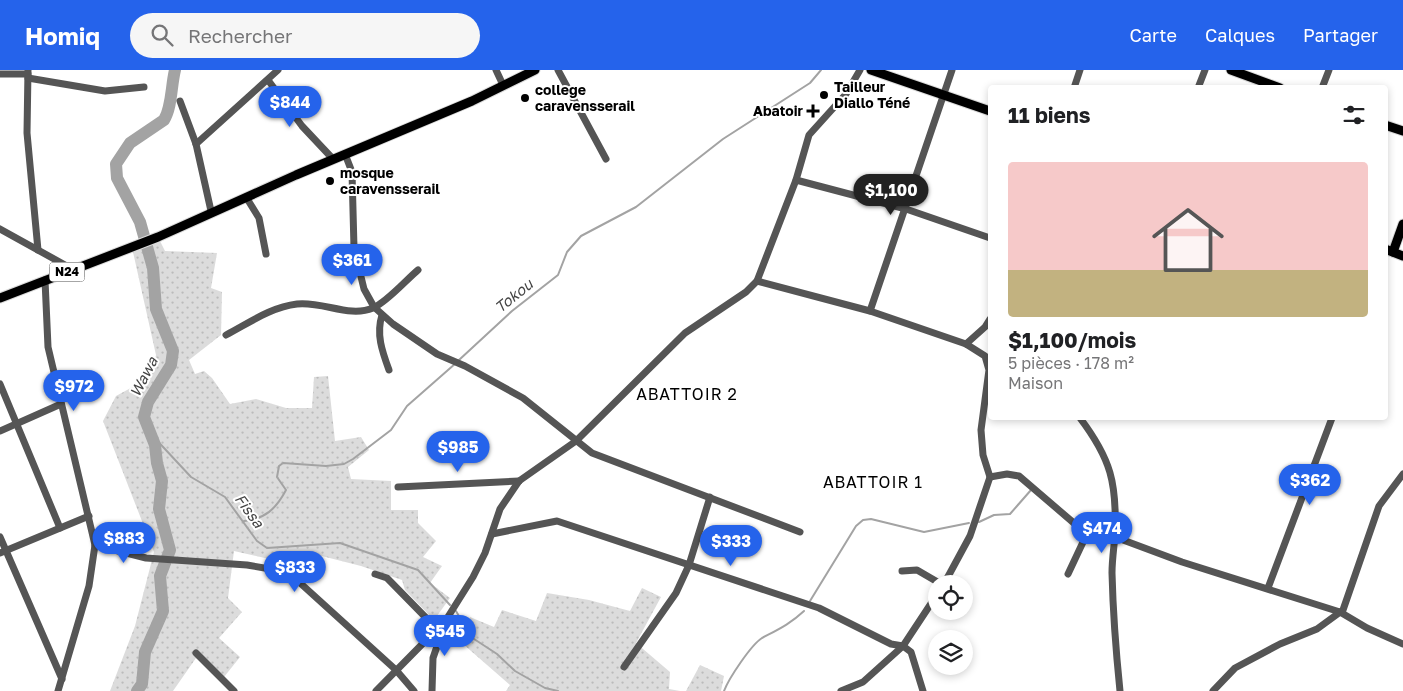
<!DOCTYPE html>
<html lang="fr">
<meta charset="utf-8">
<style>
:root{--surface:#fff;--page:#f6f6f6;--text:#202124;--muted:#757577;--line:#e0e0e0;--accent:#2563eb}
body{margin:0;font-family:"Golos Text",sans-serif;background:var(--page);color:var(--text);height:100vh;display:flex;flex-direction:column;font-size:19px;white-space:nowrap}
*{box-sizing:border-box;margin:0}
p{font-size:16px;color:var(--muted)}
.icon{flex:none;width:28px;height:28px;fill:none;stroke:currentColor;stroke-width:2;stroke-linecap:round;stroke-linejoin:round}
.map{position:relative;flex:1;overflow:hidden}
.panel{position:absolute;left:988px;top:15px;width:400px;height:335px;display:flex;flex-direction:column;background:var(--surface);border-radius:5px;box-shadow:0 2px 8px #0003}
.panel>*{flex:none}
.tools{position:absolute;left:928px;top:505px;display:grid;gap:10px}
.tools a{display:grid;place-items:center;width:45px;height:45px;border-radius:50%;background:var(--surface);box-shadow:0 2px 8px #0003;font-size:25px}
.price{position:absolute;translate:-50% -42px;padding:0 11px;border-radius:18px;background:var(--accent);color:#fff;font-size:16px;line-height:32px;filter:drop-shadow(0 1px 2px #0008)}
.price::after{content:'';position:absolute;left:50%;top:30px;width:15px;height:11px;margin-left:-8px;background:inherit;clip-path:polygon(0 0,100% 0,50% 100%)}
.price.on{background:#222;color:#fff}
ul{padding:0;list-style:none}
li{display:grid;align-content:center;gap:10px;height:265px;padding:0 20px}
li+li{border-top:1px solid var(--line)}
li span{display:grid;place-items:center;height:155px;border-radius:5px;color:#555}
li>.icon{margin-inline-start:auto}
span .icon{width:90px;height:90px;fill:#fffc;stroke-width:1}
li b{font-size:21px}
h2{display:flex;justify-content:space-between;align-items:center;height:60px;padding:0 20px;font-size:21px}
header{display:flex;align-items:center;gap:30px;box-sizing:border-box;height:70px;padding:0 25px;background:var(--accent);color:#fff}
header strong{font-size:24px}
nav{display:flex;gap:28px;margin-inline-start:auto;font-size:18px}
.search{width:350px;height:45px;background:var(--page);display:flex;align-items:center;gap:12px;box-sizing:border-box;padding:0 18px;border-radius:28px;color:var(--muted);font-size:19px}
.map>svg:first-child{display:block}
.garden{fill:url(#garden-dots)}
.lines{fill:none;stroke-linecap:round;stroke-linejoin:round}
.stream{stroke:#a3a3a3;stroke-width:2}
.river{stroke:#a3a3a3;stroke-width:12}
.major-casing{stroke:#dbdbdb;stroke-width:11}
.minor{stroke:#555;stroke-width:7}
.major{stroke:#000;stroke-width:9}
.poi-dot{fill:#000;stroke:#fff;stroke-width:2}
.labels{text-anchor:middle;stroke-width:4;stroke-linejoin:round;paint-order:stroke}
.shield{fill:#fff;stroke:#4c4c4c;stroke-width:1}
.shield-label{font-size:12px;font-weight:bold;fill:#000}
.poi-label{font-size:14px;font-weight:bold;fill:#000;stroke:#fff;text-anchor:start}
.water-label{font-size:15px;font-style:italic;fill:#444;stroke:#fff}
.quarter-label{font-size:16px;letter-spacing:1px;fill:#000;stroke:#fff}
</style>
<header>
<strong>Homiq</strong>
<div class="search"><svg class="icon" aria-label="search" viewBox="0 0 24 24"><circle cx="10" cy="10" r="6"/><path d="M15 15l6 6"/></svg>Rechercher</div>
<nav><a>Carte</a><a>Calques</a><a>Partager</a></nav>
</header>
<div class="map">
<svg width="1403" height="621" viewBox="0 0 1403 621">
<defs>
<pattern id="garden-dots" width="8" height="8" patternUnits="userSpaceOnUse" patternTransform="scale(1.25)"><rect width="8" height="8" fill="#dcdcdc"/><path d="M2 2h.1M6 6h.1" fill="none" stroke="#bbb" stroke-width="1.8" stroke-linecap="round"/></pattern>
</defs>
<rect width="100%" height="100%" fill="#fff"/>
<g class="garden">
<path d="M160,171l5,10 52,2 -6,35 11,4 -1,43 -32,25 6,14 9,-3 8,7 18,26 26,-5 30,9h26l2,-31 14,-1 7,65 26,-4 8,13 -21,17 3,12 40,2v29h27v13l18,18 -13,16 19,9 -12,17 20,15 -16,22 -29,-30 -3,-10 -41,-14 -55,-14 -24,10 -48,-11 -6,47 14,14 -23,26 21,19 -16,20 -28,-19 -23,33h-63l25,-65 19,-74 -51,-131 13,-25 35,-19 5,-22 -23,-103z"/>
<path d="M642,518l19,9 -25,46 34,29 -1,17 11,2h-174l4,-6 -47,-41 7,-27 24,10 8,-17 34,11 11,-28 42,7 41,11z"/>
<path d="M700,595l24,11 -3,15h-35z"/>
</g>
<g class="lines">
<g class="stream">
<path d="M459,290l53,-49 46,-36 9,-23 14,-16 55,-29 87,-68 87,-56 11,-13"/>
<path d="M151,364l40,43 34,20 32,44 10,7 73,-5 78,27 32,35"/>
<path d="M244,451c21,-2 32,-12 42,-31l-9,-13 2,-11 4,-3 43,3 18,-2 9,-5 38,-29 16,-24 49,-43"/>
<path d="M979,452l15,-7 16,-1 21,-24"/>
<path d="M810,531l46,-75 7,-6 8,-1 53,13 45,-9"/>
<path d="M456,541l15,26 26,17 18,17 30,17 13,3"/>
<path d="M724,621c5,-13 27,-46 38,-53 17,-9 28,-14 42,-27"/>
</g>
<path class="river" d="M137,621l5,-7 3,-32 18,-41 -3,-35 10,-26 -11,-41 3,-28 -5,-18 -2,-18 -11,-28 4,-15 23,-37 2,-14 -17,-42 -3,-41 -13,-46 -23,-44 -1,-14 14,-21 34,-23c8,-13 7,-34 11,-50"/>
<g class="major-casing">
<g id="major">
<path d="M871,0l119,41"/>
<path d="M1231,0l49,18"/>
<path d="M1385,55l18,6"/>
<path d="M1385,179l18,7"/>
<path d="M1393,182l10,-28"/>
<path d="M0,228l158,-61 138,-62 176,-74 63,-31"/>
</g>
</g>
<g class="minor">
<path d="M28,0l-1,63 11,117"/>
<path d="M496,0l7,15"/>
<path d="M558,0l48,89"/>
<path d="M0,4h28"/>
<path d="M28,8l77,13 39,-4"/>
<path d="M268,10l34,46 31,33"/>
<path d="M1074,18l6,-18"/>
<path d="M1198,18l7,-18"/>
<path d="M1322,18l7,-18"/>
<path d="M180,31l16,43 15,67"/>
<path d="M196,74l82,-74"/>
<path d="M345,84l7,18 2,76 10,41 10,18 19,17 44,30 28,12 58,32 69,55 208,79"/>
<path d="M796,110l110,29 84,29"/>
<path d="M246,127l13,21 7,36"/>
<path d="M0,159l74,41"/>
<path d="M45,210l3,67 47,198 -6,41 -31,105"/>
<path d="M757,211l113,30 96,33 19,12 4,14 -8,60 2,25 7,22 -20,59 -26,48"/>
<path d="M870,241l82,-241"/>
<path d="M382,245c-6,19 0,36 7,55"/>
<path d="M226,265c23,-12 45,-28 71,-31 26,-3 52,14 76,4 14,-6 33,-28 45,-38"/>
<path d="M966,274l19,-17 5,-8"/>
<path d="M0,314l60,144"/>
<path d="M1080,348c31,41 37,65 35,117 -1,12 -3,25 -3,38 1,40 4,79 8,118"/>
<path d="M0,361l61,-27"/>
<path d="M990,407l17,-3 12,2 63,54 2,10 -16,34"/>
<path d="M398,417l121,-6"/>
<path d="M492,464l65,-13 262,87 72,36 12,2 8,6 12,39"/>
<path d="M0,467l62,142"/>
<path d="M1115,467l67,25 158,50 27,16 36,16"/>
<path d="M95,475l51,13 101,7 29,5 23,12 97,88 18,21"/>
<path d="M0,483l89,-37"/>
<path d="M902,501l15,-1 24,14"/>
<path d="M375,504l12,4 50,51"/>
<path d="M1268,518l64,-170"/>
<path d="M196,583l38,38"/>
<path d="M624,597l52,-74 13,-28 21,-68"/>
<path d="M376,621l70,-71 27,-43 12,-24 15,-44 19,-28 57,-40 109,-108 61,-41 11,-11 39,-101 13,-45 37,-41 14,-24"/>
<path d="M432,621l1,-33 12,-35"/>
<path d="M841,621l22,-9 40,-36 33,-50"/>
<path d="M1213,621l22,-23 45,-24 37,-15 26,-19 36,-104 24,-32"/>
</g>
<use href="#major" class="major"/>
</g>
<g class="poi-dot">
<circle cx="824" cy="25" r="5"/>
<circle cx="525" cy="28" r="5"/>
<path d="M810.5 33.5h5v5h5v5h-5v5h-5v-5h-5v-5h5z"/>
<circle cx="330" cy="111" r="5"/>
</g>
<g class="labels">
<rect class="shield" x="49.5" y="192.5" width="35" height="19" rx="4"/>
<g class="shield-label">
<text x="67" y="206">N24</text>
</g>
<g class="poi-label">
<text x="834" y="22">Tailleur<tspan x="834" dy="16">Diallo Téné</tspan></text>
<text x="535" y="25">college<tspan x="535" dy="16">caravensserail</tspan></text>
<text x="803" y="46" text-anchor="end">Abatoir</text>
<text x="340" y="108">mosque<tspan x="340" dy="16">caravensserail</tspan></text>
</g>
<g class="water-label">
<text transform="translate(514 226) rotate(-39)" y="5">Tokou</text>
<text transform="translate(144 307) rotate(-63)" y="5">Wawa</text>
<text transform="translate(249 441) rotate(54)" y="5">Fissa</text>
</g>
<g class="quarter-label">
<text x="687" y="330">ABATTOIR 2</text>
<text x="873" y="418">ABATTOIR 1</text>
</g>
</g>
</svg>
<div class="tools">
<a><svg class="icon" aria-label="locate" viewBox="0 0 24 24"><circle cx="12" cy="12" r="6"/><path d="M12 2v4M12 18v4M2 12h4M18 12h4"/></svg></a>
<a><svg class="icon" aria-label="layers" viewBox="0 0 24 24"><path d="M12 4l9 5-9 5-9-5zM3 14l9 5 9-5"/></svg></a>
</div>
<b class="price" style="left:290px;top:58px">$844</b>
<b class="price on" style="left:891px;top:146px">$1,100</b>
<b class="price" style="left:352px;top:216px">$361</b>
<b class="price" style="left:74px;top:342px">$972</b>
<b class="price" style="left:458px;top:403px">$985</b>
<b class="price" style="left:1310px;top:436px">$362</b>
<b class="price" style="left:1102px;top:484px">$474</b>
<b class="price" style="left:124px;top:494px">$883</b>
<b class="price" style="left:731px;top:497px">$333</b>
<b class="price" style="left:295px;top:523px">$833</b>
<b class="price" style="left:445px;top:587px">$545</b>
<section class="panel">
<h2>11 biens<svg class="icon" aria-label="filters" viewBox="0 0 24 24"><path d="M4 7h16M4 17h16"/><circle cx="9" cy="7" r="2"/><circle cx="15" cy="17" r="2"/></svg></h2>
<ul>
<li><span style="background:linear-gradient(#f6c9c9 70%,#c2b280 0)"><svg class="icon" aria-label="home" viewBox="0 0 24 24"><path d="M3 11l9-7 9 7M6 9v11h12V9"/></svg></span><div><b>$1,100/mois</b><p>5 pièces · 178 m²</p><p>Maison</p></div></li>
</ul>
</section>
</div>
